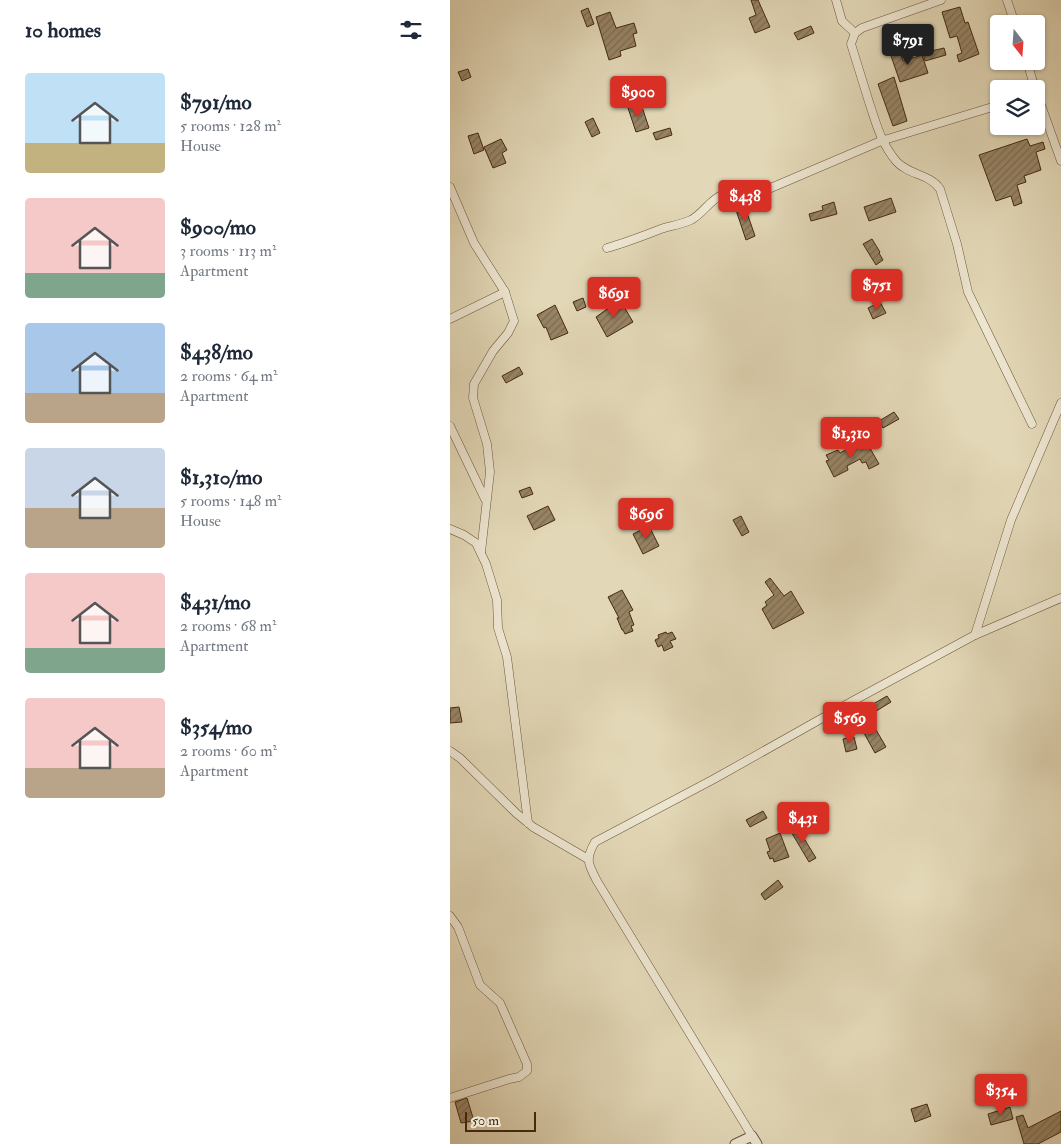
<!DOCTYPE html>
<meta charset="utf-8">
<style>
:root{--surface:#fff;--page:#f2f2f3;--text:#1f2937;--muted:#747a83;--accent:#d93025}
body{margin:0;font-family:"IM FELL Double Pica",serif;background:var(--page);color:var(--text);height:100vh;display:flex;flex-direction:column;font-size:19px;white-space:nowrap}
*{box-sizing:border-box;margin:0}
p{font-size:16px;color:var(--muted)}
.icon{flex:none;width:28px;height:28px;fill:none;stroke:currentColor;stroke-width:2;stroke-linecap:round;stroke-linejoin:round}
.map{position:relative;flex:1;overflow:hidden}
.details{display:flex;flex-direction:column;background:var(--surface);width:450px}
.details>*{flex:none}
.needle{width:32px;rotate:163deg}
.controls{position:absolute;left:540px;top:15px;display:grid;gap:10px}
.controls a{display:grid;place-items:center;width:55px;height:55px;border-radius:5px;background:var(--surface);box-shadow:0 1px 4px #0004;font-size:25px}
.scale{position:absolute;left:15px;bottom:12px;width:71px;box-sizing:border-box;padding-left:5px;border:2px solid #452a0f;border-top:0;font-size:14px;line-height:18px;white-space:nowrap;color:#452a0f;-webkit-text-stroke:4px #ece5d0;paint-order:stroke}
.price{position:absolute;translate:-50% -42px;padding:0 11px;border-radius:5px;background:var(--accent);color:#fff;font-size:16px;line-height:32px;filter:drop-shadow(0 1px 2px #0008)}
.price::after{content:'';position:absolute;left:50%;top:30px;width:15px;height:11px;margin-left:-8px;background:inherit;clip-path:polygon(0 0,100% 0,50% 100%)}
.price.on{background:#222;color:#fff}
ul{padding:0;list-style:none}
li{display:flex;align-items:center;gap:15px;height:125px;padding:0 25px}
li span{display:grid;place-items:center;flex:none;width:140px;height:100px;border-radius:5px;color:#555}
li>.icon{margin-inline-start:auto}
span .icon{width:60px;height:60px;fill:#fffc;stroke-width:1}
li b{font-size:21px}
h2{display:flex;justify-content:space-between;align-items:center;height:60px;padding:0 25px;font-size:21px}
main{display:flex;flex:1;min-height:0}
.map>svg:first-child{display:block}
.building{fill:url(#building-hatch);stroke:#452a0f}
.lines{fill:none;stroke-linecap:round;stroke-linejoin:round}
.minor-casing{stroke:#6c5539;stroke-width:9}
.tertiary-casing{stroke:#6c5539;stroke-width:11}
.minor{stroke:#ece5d0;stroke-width:8}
.tertiary{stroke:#ece5d0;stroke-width:9}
</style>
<main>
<section class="details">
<h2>10 homes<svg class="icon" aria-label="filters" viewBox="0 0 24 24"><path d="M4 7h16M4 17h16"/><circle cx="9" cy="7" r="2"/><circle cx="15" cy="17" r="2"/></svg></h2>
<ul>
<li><span style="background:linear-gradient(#bfe0f5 70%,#c2b280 0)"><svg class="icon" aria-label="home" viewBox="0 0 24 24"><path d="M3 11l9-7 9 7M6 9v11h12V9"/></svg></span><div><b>$791/mo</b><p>5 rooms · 128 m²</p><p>House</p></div></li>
<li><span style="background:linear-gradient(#f6c9c9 75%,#7fa58c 0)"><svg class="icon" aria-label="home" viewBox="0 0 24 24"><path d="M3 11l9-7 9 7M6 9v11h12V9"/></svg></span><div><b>$900/mo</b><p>3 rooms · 113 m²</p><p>Apartment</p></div></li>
<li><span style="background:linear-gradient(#a9c7e8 70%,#b9a48a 0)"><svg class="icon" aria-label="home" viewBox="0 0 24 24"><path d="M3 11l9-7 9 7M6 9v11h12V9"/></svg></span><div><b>$438/mo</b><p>2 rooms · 64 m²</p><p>Apartment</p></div></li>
<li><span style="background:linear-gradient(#c9d6e8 60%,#b9a48a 0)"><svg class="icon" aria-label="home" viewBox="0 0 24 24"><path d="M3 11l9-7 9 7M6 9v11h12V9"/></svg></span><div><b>$1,310/mo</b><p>5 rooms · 148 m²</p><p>House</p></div></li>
<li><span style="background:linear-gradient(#f6c9c9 75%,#7fa58c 0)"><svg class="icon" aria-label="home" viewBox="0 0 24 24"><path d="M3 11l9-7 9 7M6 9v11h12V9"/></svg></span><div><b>$431/mo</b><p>2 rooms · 68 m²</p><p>Apartment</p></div></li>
<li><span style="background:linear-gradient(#f6c9c9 70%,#b9a48a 0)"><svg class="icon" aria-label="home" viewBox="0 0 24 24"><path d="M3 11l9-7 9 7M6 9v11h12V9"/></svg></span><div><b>$354/mo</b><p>2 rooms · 60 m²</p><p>Apartment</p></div></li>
</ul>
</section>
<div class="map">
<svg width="611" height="1144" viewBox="0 0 611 1144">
<defs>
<pattern id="building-hatch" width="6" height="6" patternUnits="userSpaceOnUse" patternTransform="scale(1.25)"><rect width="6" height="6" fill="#978466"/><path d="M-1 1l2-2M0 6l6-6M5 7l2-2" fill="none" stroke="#7d6c52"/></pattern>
</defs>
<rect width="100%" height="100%" fill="#e2d7b6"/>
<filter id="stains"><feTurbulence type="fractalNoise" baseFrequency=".004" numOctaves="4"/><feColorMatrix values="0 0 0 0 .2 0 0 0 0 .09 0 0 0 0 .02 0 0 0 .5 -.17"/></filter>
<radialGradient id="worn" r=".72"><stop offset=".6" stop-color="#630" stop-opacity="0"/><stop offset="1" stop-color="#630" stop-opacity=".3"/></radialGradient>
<g class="building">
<path d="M301,0h7l12,27 -15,6 -6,-15 7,-3z"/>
<path d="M510,7l5,16 3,-1 11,32 -20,8 -2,-7 5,-2 -5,-17 -7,2 -8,-26z"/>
<path d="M138,8l6,16 -7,3 -6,-16z"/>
<path d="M160,12l6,16 18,-5 3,10 -4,1 3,12 -16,5 1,5 -12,4 -13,-43z"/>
<path d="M361,26l3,7 -16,7 -4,-7z"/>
<path d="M494,48l2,7 -21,6 -2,-8z"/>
<path d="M449,49l4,12 19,-6 6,18 -28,9 -10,-29z"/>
<path d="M18,69l3,8 -9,4 -4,-9z"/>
<path d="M444,77l13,44 -14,5 -15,-42z"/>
<path d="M191,104l8,24 -13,4 -8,-24z"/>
<path d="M143,118l7,15 -8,4 -7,-15z"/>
<path d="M220,128l2,7 -16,5 -3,-7z"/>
<path d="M28,133l6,17 -10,4 -6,-18z"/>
<path d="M51,139l6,11 -5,3 4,10 -13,5 -9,-21z"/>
<path d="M577,139l3,7 13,-4 2,7 -9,3 5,18 -17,6 2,6 -9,3 5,18 -8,3 -3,-10 -15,5 -17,-46z"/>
<path d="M441,198l5,14 -27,9 -5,-14z"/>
<path d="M384,202l3,12 -26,7 -2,-7 14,-4 -1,-4z"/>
<path d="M294,204l11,32 -9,4 -11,-33z"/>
<path d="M422,239l8,13 -1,1 4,7 -7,5 -13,-21z"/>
<path d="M133,298l3,9 -9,4 -4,-9z"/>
<path d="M170,300l13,22 -26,15 -11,-20z"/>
<path d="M430,302l6,11 -13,6 -5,-11z"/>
<path d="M105,305l13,28 -17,7 -5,-13 -2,1 -7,-13z"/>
<path d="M69,367l4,7 -17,9 -4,-7z"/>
<path d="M444,412l5,7 -16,9 -4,-7z"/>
<path d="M417,443l12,21 -10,5 -3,-7 -4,1 -2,-4 -13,7 1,4 -14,7 -8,-16 3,-1 -3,-5 12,-5 2,3 17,-9 2,3z"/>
<path d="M80,487l3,7 -11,4 -3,-7z"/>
<path d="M98,506l7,14 -21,10 -7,-14z"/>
<path d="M291,516l8,16 -7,4 -9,-16z"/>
<path d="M199,526l10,20 -16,8 -10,-20z"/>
<path d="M320,578l14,18 7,-5 13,22 -31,16 -11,-20 5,-4 -2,-3 9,-7 -9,-13z"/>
<path d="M172,590l11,20 -4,2 5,13 -3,1 2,5 -8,3 -2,-4h-1l-5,-12h2l-11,-21z"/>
<path d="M216,632l1,2 5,-2 4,7 -6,2 3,6 -9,4 -2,-6 -4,2 -3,-7 4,-2 -1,-3z"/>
<path d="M437,696l4,6 -23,14 18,31 -11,6 -21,-38z"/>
<path d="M9,707l3,15 -12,1v-15z"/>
<path d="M404,737l3,12 -11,3 -3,-13z"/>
<path d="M313,811l4,7 -17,9 -4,-7z"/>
<path d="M347,827l19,31 -7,4 -19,-32z"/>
<path d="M330,833l9,24 -15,5 -1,-4 -3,1 -3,-7 3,-1 -4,-12z"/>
<path d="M328,880l5,7 -18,13 -4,-6z"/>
<path d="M17,1098l7,23 -13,2 -6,-21z"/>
<path d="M477,1104l4,12 -16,6 -4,-13z"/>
<path d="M560,1107l3,12 -22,6 -3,-11z"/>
<path d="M611,1111v21l-23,12h-14l-8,-27 7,-2 5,13z"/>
</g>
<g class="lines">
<g class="minor-casing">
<g id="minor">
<path d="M386,0l6,21 13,12"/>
<path d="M491,0l-79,28 -7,5 -4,11c6,19 12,39 18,58 7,21 12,41 27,59 12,14 34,13 44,28l17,55 11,48 64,132"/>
<path d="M557,0l8,24"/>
<path d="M577,61l8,28"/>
<path d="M586,91l25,70"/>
<path d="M0,187l24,56 31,49 9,29 -6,12 -15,18 -19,33 -1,14 14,46 3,28 -9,80"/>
<path d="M157,248c18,-5 36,-12 54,-19 10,-3 21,-5 30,-9 13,-7 19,-21 33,-26 14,-5 27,-2 42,-4l115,-49 118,-36"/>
<path d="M0,319l55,-27"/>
<path d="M0,426l35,73"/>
<path d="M0,529l14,6 12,8 10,21 11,36 1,28 9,29 21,166"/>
<path d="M525,635l36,-115 50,-117"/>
<path d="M0,751l10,7 56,55 17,14 55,32"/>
<path d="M0,916l8,11 22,58 20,18 27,61v7l-8,6 -10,2 -59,19"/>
<path d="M302,1136l-155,-255c-9,-17 -12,-22 -2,-39l119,-63 137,-77 124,-67 86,-37"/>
</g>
</g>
<g class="tertiary-casing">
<path id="tertiary" d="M285,1144l17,-8 5,8"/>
</g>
<use href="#minor" class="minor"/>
<use href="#tertiary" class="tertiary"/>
</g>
<rect width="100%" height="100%" filter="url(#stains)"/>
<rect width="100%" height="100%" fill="url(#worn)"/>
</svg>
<div class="controls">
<a><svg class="needle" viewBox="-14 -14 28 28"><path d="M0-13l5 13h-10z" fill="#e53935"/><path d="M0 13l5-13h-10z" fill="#747a83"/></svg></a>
<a><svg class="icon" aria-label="layers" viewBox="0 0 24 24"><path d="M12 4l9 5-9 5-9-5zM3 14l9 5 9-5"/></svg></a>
</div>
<div class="scale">50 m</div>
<b class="price on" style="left:458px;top:66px">$791</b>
<b class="price" style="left:188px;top:118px">$900</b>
<b class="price" style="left:295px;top:222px">$438</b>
<b class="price" style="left:427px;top:311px">$751</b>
<b class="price" style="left:164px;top:319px">$691</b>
<b class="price" style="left:401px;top:459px">$1,310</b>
<b class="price" style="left:196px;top:540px">$696</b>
<b class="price" style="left:400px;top:744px">$569</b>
<b class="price" style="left:353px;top:844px">$431</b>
<b class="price" style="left:551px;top:1116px">$354</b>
</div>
</main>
